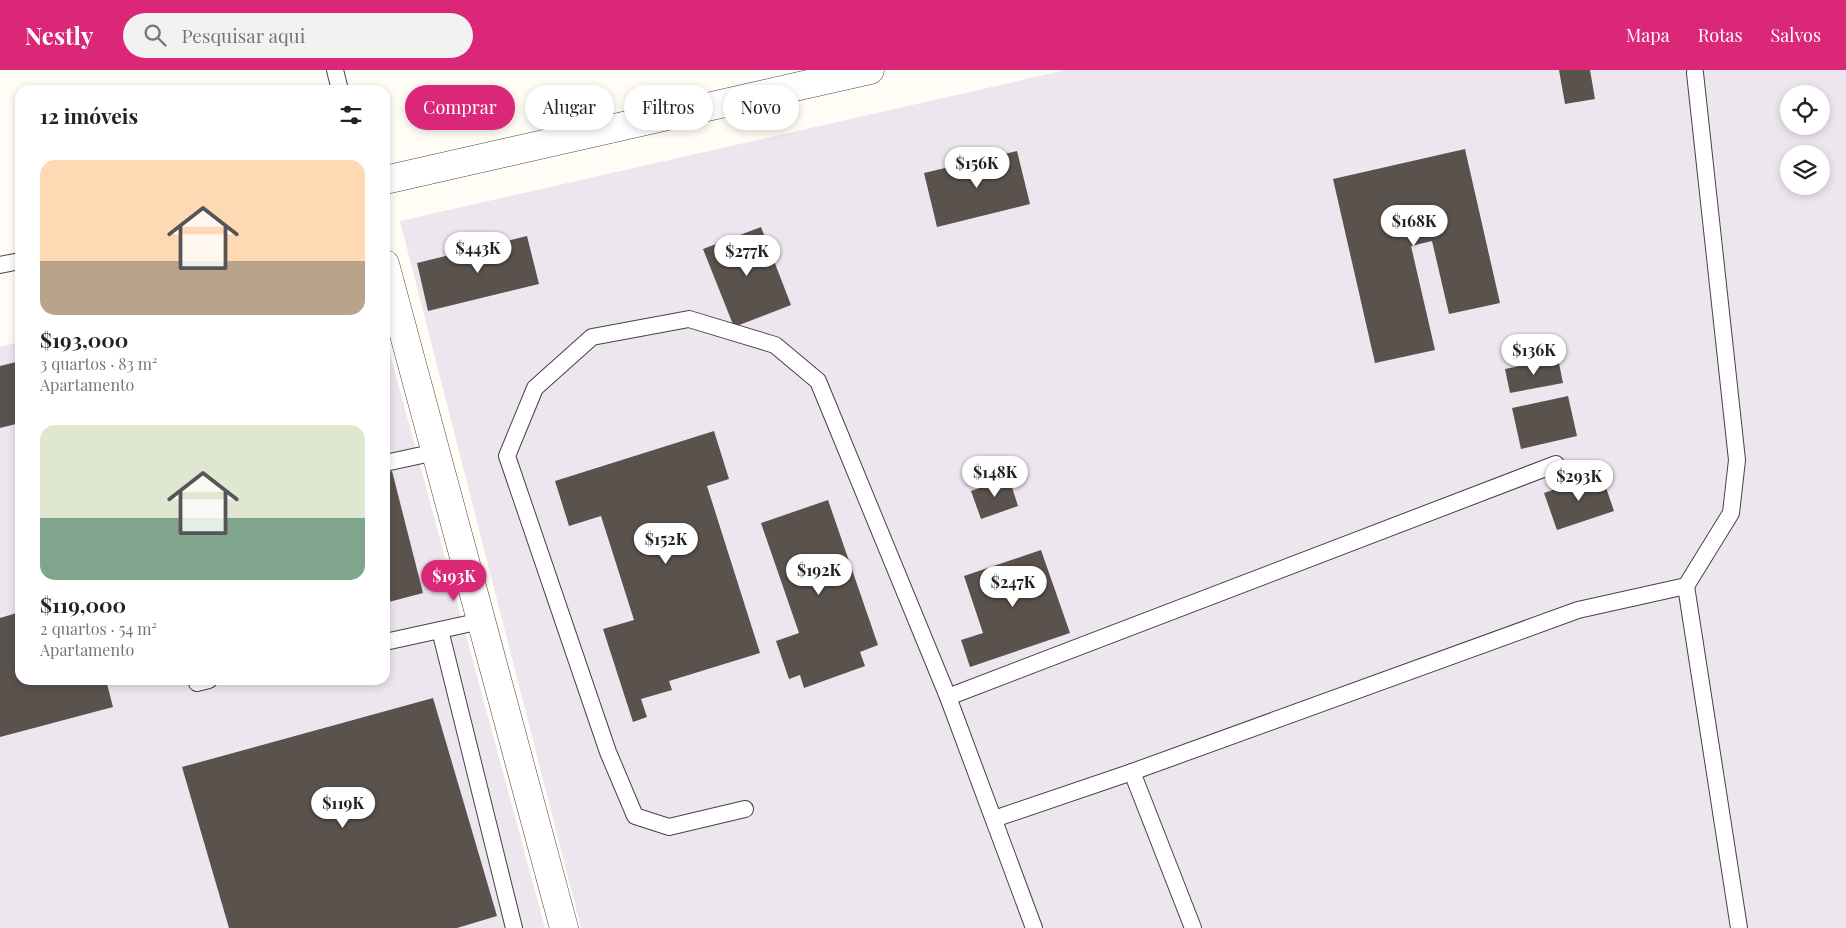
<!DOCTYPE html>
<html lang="pt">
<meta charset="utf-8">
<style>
:root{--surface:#fff;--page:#f2f2f2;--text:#222;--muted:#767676;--accent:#db2777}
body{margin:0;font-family:"Playfair Display",serif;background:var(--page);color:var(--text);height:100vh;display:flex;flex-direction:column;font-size:19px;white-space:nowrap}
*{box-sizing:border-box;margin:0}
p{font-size:16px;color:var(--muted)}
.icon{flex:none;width:28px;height:28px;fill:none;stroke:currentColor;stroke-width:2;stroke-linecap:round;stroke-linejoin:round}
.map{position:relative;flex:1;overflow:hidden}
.side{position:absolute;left:15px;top:15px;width:375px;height:600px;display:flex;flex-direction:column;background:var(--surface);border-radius:15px;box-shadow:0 2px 8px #0003}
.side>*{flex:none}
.hud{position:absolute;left:405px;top:15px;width:475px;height:45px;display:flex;gap:10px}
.tools{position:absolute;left:1780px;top:15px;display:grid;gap:10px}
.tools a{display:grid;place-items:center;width:50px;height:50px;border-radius:50%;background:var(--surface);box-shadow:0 2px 8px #0003;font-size:25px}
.price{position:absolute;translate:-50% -42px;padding:0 11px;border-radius:18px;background:#fff;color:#222;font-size:16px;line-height:32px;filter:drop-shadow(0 1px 2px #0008)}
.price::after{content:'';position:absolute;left:50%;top:30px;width:15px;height:11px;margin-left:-8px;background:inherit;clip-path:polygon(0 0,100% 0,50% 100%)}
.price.selected{background:var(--accent);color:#fff}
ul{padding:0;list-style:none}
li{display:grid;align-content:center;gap:10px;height:265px;padding:0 25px}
li span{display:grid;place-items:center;height:155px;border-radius:15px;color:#555}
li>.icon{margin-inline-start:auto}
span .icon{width:90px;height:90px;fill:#fffc;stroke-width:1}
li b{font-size:21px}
h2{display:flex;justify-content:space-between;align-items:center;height:60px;padding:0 25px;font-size:21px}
.tag{padding:0 18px;border-radius:22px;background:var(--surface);box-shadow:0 2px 8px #0003;font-size:18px;line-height:45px}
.tag.selected{background:var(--accent);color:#fff}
header{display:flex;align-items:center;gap:30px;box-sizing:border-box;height:70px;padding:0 25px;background:var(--accent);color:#fff}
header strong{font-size:24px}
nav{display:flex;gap:28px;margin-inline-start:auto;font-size:18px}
.search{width:350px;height:45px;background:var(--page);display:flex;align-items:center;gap:12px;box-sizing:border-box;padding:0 18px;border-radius:28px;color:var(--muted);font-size:19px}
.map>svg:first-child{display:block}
.industrial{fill:#eee6ef;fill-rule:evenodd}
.building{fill:#5a524d}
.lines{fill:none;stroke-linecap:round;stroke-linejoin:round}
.lane-casing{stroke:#444;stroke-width:18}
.street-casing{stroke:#444;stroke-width:29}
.lane{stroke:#fff;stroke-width:16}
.street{stroke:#fff;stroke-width:28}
</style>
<header>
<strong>Nestly</strong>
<div class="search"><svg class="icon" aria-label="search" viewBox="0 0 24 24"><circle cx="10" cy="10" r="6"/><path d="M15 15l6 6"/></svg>Pesquisar aqui</div>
<nav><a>Mapa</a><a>Rotas</a><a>Salvos</a></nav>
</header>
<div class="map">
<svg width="1846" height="858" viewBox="0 0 1846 858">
<rect width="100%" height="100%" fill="#fffdf5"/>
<g class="industrial">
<path d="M1066,0h780v858h-1265l-181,-707zM1789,24h32v32h-32zM1789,84h32v32h-32z"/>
<path d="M385,265l160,593h-545v-581l20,-5v338h365z"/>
</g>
<g class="building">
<path d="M1559,0h31l5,29 -30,5z"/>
<path d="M1465,79l35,154 -51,11 -17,-73 -21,5 24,104 -60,13 -42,-184z"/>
<path d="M1017,81l13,53 -93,23 -13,-54z"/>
<path d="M761,157l30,78 -57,22 -31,-78z"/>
<path d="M527,166l12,48 -111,27 -11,-48z"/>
<path d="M1558,288l5,25 -53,10 -5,-24z"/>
<path d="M20,291v62l-20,5v-62z"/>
<path d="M1568,326l9,40 -56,13 -9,-41z"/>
<path d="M714,361l15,48 -22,7 53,167 -91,28 3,9 -31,9 6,18 -14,5 -30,-93 31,-9 -33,-104 -32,10 -14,-45z"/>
<path d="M392,401l31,122 -38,10v-130z"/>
<path d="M1601,403l13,38 -57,19 -13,-37z"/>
<path d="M1009,408l9,28 -37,13 -10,-28z"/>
<path d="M828,430l50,145 -18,7 5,14 -61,22 -4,-13 -11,4 -13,-38 23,-8 -38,-110z"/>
<path d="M1041,480l29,83 -100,34 -9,-27 22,-7 -19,-57z"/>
<path d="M20,542v68h86l7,27 -113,30v-119z"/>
<path d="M433,628l64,218 -40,12h-228l-47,-161z"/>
</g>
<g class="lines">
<g class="lane-casing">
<g id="lane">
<path d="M335,0l5,20"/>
<path d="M1695,3l42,387 -6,53 -45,73 53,342"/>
<path d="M0,195l20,-4"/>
<path d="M385,393l51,-11"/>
<path d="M440,560l74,298"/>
<path d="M385,572l96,-21"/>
<path d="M197,613l12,-3"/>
<path d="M948,627l608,-233"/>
<path d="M1132,702l61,156"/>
<path d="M745,739l-76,18 -34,-11 -27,-64 -101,-296 28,-68 57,-51 97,-18 86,26 43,36 130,316 86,231"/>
<path d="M994,749l138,-47 446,-162 108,-24"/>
</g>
</g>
<g class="street-casing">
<g id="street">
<path d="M385,110l485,-110"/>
<path d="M385,194l179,664"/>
</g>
</g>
<use href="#lane" class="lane"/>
<use href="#street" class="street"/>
</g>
</svg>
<div class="tools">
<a><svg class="icon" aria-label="locate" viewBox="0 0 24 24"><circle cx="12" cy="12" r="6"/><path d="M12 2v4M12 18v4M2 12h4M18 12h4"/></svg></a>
<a><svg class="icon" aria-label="layers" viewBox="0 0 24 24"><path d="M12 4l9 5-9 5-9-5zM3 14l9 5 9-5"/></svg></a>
</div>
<b class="price" style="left:977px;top:119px">$156K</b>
<b class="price" style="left:1414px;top:177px">$168K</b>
<b class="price" style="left:478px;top:204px">$443K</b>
<b class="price" style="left:747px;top:207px">$277K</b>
<b class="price" style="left:1534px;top:306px">$136K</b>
<b class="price" style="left:995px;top:428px">$148K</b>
<b class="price" style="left:1579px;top:432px">$293K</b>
<b class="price" style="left:666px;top:495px">$152K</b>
<b class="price" style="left:819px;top:526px">$192K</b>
<b class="price selected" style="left:454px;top:532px">$193K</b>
<b class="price" style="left:1013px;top:538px">$247K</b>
<b class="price" style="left:343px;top:759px">$119K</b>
<div class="hud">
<a class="tag selected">Comprar</a>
<a class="tag">Alugar</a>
<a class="tag">Filtros</a>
<a class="tag">Novo</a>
</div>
<section class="side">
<h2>12 imóveis<svg class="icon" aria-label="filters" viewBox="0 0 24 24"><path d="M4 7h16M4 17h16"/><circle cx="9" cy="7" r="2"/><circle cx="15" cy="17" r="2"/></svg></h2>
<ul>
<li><span style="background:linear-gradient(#ffd9b3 65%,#b9a48a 0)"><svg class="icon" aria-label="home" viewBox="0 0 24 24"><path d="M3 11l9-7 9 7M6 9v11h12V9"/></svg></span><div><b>$193,000</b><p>3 quartos · 83 m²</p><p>Apartamento</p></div></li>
<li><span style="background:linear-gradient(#dfe7d0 60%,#7fa58c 0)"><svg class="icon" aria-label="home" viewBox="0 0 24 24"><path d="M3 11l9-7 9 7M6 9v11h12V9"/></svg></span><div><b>$119,000</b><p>2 quartos · 54 m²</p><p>Apartamento</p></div></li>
</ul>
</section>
</div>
